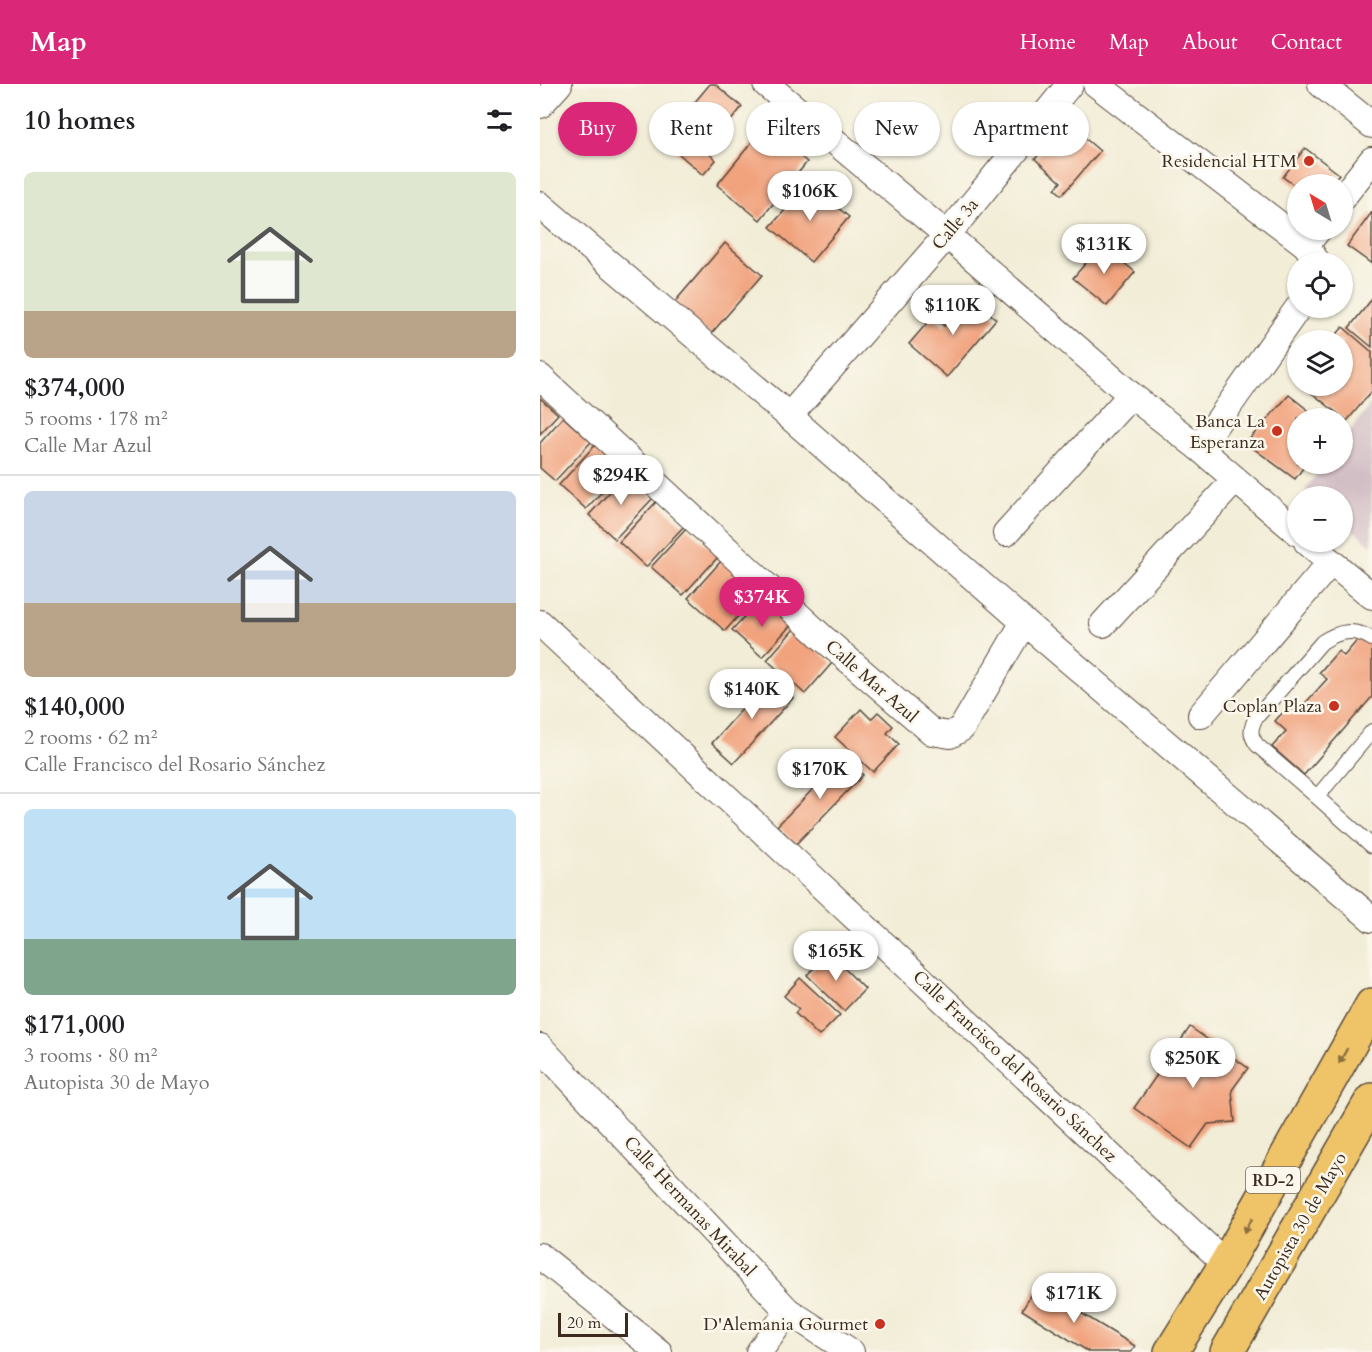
<!DOCTYPE html>
<meta charset="utf-8">
<style>
:root{--surface:#fff;--page:#f2f2f2;--text:#202124;--muted:#757577;--line:#e0e0e0;--accent:#db2777}
body{margin:0;font-family:Cardo,serif;background:var(--page);color:var(--text);height:100vh;display:flex;flex-direction:column;font-size:22px;white-space:nowrap}
*{box-sizing:border-box;margin:0}
p{font-size:20px;color:var(--muted)}
.icon{flex:none;width:33px;height:33px;fill:none;stroke:currentColor;stroke-width:2;stroke-linecap:round;stroke-linejoin:round}
.map{position:relative;flex:1;overflow:hidden}
.sheet{display:flex;flex-direction:column;background:var(--surface);width:540px}
.sheet>*{flex:none}
.hud{position:absolute;left:18px;top:18px;width:570px;height:54px;display:flex;gap:12px}
.needle{width:39px;rotate:322deg}
.controls{position:absolute;left:747px;top:90px;display:grid;gap:12px}
.controls a{display:grid;place-items:center;width:66px;height:66px;border-radius:50%;background:var(--surface);box-shadow:0 2px 4px #0004;font-size:30px}
.scale{position:absolute;left:18px;bottom:15px;width:70px;box-sizing:border-box;padding-left:6px;border:3px solid #3b2a1e;border-top:0;font-size:16px;line-height:21px;white-space:nowrap;color:#3b2a1e;-webkit-text-stroke:4px #fbf7ec;paint-order:stroke}
.price{position:absolute;translate:-50% -51px;padding:0 14px;border-radius:21px;background:#fff;color:#222;font-size:20px;line-height:39px;filter:drop-shadow(0 2px 3px #0008)}
.price::after{content:'';position:absolute;left:50%;top:36px;width:18px;height:14px;margin-left:-9px;background:inherit;clip-path:polygon(0 0,100% 0,50% 100%)}
.price.active{background:var(--accent);color:#fff}
ul{padding:0;list-style:none}
li{display:grid;align-content:center;gap:12px;height:318px;padding:0 24px}
li+li{border-top:2px solid var(--line)}
li span{display:grid;place-items:center;height:186px;border-radius:9px;color:#555}
li>.icon{margin-inline-start:auto}
span .icon{width:108px;height:108px;fill:#fffc;stroke-width:1}
li b{font-size:26px}
h2{display:flex;justify-content:space-between;align-items:center;height:72px;padding:0 24px;font-size:26px}
.pill{padding:0 21px;border-radius:27px;background:var(--surface);box-shadow:0 2px 4px #0004;font-size:21px;line-height:54px}
.pill.active{background:var(--accent);color:#fff}
header{display:flex;align-items:center;gap:36px;box-sizing:border-box;height:84px;padding:0 30px;background:var(--accent);color:#fff}
header strong{font-size:28px}
nav{display:flex;gap:33px;margin-inline-start:auto;font-size:21px}
main{display:flex;flex:1;min-height:0}
.map>svg:first-child{display:block}
.industrial{fill:#d2bec5}
.building{fill:#f1a37e}
.lines{fill:none;stroke-linecap:round;stroke-linejoin:round}
.lane-casing{stroke:#56473a;stroke-width:16}
.street-casing{stroke:#56473a;stroke-width:28}
.highway-casing{stroke:#56473a;stroke-width:36}
.lane{stroke:#fff;stroke-width:14}
.street{stroke:#fff;stroke-width:26}
.highway{stroke:#efc469;stroke-width:33}
.oneway{fill:#8c6f40}
.poi-dot{fill:#c8321e;stroke:#fbf7ec;stroke-width:2}
.labels{text-anchor:middle;stroke-width:5;stroke-linejoin:round;paint-order:stroke}
.shield{fill:#fbf7ec;stroke:#75685c;stroke-width:1.5}
.shield-label{font-size:16px;font-weight:bold;fill:#3b2a1e}
.poi-label{font-size:18px;fill:#3b2a1e;stroke:#fbf7ec;text-anchor:end}
.street-label{font-size:18px;fill:#3b2a1e;stroke:#fbf7ec}
</style>
<header>
<strong>Map</strong>
<nav><a>Home</a><a>Map</a><a>About</a><a>Contact</a></nav>
</header>
<main>
<section class="sheet">
<h2>10 homes<svg class="icon" aria-label="filters" viewBox="0 0 24 24"><path d="M4 7h16M4 17h16"/><circle cx="9" cy="7" r="2"/><circle cx="15" cy="17" r="2"/></svg></h2>
<ul>
<li><span style="background:linear-gradient(#dfe7d0 75%,#b9a48a 0)"><svg class="icon" aria-label="home" viewBox="0 0 24 24"><path d="M3 11l9-7 9 7M6 9v11h12V9"/></svg></span><div><b>$374,000</b><p>5 rooms · 178 m²</p><p>Calle Mar Azul</p></div></li>
<li><span style="background:linear-gradient(#c9d6e8 60%,#b9a48a 0)"><svg class="icon" aria-label="home" viewBox="0 0 24 24"><path d="M3 11l9-7 9 7M6 9v11h12V9"/></svg></span><div><b>$140,000</b><p>2 rooms · 62 m²</p><p>Calle Francisco del Rosario Sánchez</p></div></li>
<li><span style="background:linear-gradient(#bfe0f5 70%,#7fa58c 0)"><svg class="icon" aria-label="home" viewBox="0 0 24 24"><path d="M3 11l9-7 9 7M6 9v11h12V9"/></svg></span><div><b>$171,000</b><p>3 rooms · 80 m²</p><p>Autopista 30 de Mayo</p></div></li>
</ul>
</section>
<div class="map">
<svg width="832" height="1268" viewBox="0 0 832 1268">
<rect width="100%" height="100%" fill="#fbf7ec"/>
<filter id="ink" filterUnits="userSpaceOnUse"><feTurbulence type="fractalNoise" baseFrequency=".0167" numOctaves="2"/><feDisplacementMap in="SourceGraphic" scale="12" xChannelSelector="R" yChannelSelector="G"/><feConvolveMatrix kernelMatrix="1 2 1 2 8 2 1 2 1" color-interpolation-filters="sRGB"/></filter>
<filter id="wash" filterUnits="userSpaceOnUse"><feTurbulence type="fractalNoise" baseFrequency=".008" numOctaves="4" result="noise"/><feDisplacementMap in="SourceGraphic" scale="24" xChannelSelector="R" yChannelSelector="G"/><feGaussianBlur stdDeviation="1.35" result="paint"/><feColorMatrix in="noise" values="0 0 0 0 0 0 0 0 0 0 0 0 0 0 0 0 0 1.4 0 .05"/><feComposite in="paint" operator="in"/></filter>
<g filter="url(#wash)">
<rect width="100%" height="100%" fill="#f2edd7"/>
<path class="industrial" d="M832,318v144l-29,-25 -1,-25h-28l-9,-7 20,-25h17l1,-23z"/>
<g id="blocks">
<g class="building">
<path d="M170,0h5l27,23 -36,44 10,9 -13,15 -40,-35z"/>
<path d="M527,39l33,28 -38,44 -7,-6 6,-7 -26,-23z"/>
<path d="M224,43l43,35 -47,58 -43,-35z"/>
<path d="M765,64l34,26 -9,10h-32v4l-15,-11z"/>
<path d="M269,99l40,34 -38,45 -41,-35z"/>
<path d="M832,128v52l-25,-18z"/>
<path d="M185,159l37,32 -52,60 -37,-31z"/>
<path d="M562,160l33,28 -28,34 -34,-28z"/>
<path d="M430,212l26,23 -49,58 -38,-33 24,-28 11,10z"/>
<path d="M832,215v48l-23,-19z"/>
<path d="M803,243l29,25v39l-25,30 -44,-35h39v-46h-10z"/>
<path d="M749,311l29,23h-20v46h8l-11,15 -49,-36z"/>
<path d="M0,314l18,16 -18,20z"/>
<path d="M23,333l28,25 -36,39 -15,-13v-25z"/>
<path d="M55,361l27,25 -36,39 -27,-24z"/>
<path d="M86,390l27,24 -38,41 -26,-24z"/>
<path d="M117,417l27,25 -38,41 -27,-25z"/>
<path d="M147,444l32,28 -36,39 -32,-28z"/>
<path d="M182,476l37,33 -34,38 -37,-33z"/>
<path d="M221,514l30,27 -29,32 -30,-27z"/>
<path d="M254,545l38,34 -27,31 -38,-34z"/>
<path d="M820,553l12,10v50l-68,78 -32,-28 14,-16 -11,-10 17,-19 8,7 27,-30 -8,-6 19,-22 6,5z"/>
<path d="M230,594l23,20 -59,65 -22,-20z"/>
<path d="M321,625l10,10 7,-7 15,14 -6,7 12,11 -26,28 -38,-35z"/>
<path d="M304,673l19,18 -67,69 -19,-18z"/>
<path d="M289,869l36,36 -21,22 -37,-36z"/>
<path d="M260,894l40,37 -21,21 -24,-23 4,-4 -15,-13z"/>
<path d="M650,943l58,41 -16,22 3,32 -27,2 -17,24 -57,-40z"/>
<path d="M497,1202l98,60 -4,6h-42l-67,-42z"/>
</g>
</g>
</g>
<g filter="url(#ink)">
<use href="#blocks" fill-opacity="0" stroke="#56473a" stroke-width="1.5"/>
<g class="lines">
<g class="lane-casing">
<g id="lane">
<path d="M832,555c-18,-11 -33,-8 -50,3l-67,77c-5,11 -5,16 2,26l60,52 55,-66"/>
<path d="M777,713l55,49"/>
</g>
</g>
<g class="street-casing">
<g id="street">
<path d="M226,0l181,151 184,160 68,53 99,85"/>
<path d="M556,0l210,161"/>
<path d="M781,0l51,41"/>
<path d="M0,21l19,-21"/>
<path d="M802,114l30,-38"/>
<path d="M0,121l249,211 235,206 348,297"/>
<path d="M777,178l-11,-17 12,-15"/>
<path d="M0,293l283,261 109,94 18,3 12,-7 62,-106"/>
<path d="M249,332l158,-181 123,-151"/>
<path d="M659,364l99,-140"/>
<path d="M466,449l125,-138"/>
<path d="M767,458l65,54"/>
<path d="M0,539l686,641"/>
<path d="M563,540l132,-144"/>
<path d="M661,631l130,-153"/>
<path d="M0,963l248,264 63,41"/>
<path d="M0,1172l119,96"/>
<path d="M219,1268l29,-41"/>
</g>
</g>
<g class="highway-casing">
<g id="highway">
<path d="M631,1268l55,-88 146,-259"/>
<path d="M687,1268l145,-252"/>
</g>
</g>
<use href="#lane" class="lane"/>
<use href="#street" class="street"/>
<use href="#highway" class="highway"/>
</g>
<defs><path id="oneway-solid" d="M-6-.8H1V-3.2L6.5 0L1 3.2V.8H-6Z" transform="scale(1.5)"/></defs>
<g class="oneway">
<use href="#oneway-solid" transform="translate(803 972) rotate(119)"/>
<use href="#oneway-solid" transform="translate(708 1142) rotate(119)"/>
</g>
</g>
<g class="poi-dot">
<circle cx="769" cy="77" r="6"/>
<circle cx="737" cy="347" r="6"/>
<circle cx="794" cy="622" r="6"/>
<circle cx="340" cy="1240" r="6"/>
</g>
<g class="labels">
<rect class="shield" x="706" y="1083" width="54" height="26" rx="4.5"/>
<g class="shield-label">
<text x="733" y="1102">RD-2</text>
</g>
<g class="poi-label">
<text x="757" y="83">Residencial HTM</text>
<text x="725" y="343">Banca La<tspan x="725" dy="21">Esperanza</tspan></text>
<text x="782" y="628">Coplan Plaza</text>
<text x="328" y="1246">D'Alemania Gourmet</text>
</g>
<g class="street-label">
<text transform="translate(415 140) rotate(-50)" y="6">Calle 3a</text>
<text transform="translate(332 597) rotate(41)" y="6">Calle Mar Azul</text>
<text transform="translate(475 982) rotate(43)" y="6">Calle Francisco del Rosario Sánchez</text>
<text transform="translate(150 1122) rotate(47)" y="6">Calle Hermanas Mirabal</text>
<text transform="translate(760 1142) rotate(-60)" y="6">Autopista 30 de Mayo</text>
</g>
</g>
</svg>
<div class="controls">
<a><svg class="needle" viewBox="-14 -14 28 28"><path d="M0-13l5 13h-10z" fill="#e53935"/><path d="M0 13l5-13h-10z" fill="#757577"/></svg></a>
<a><svg class="icon" aria-label="locate" viewBox="0 0 24 24"><circle cx="12" cy="12" r="6"/><path d="M12 2v4M12 18v4M2 12h4M18 12h4"/></svg></a>
<a><svg class="icon" aria-label="layers" viewBox="0 0 24 24"><path d="M12 4l9 5-9 5-9-5zM3 14l9 5 9-5"/></svg></a>
<a>+</a>
<a>−</a>
</div>
<div class="scale">20 m</div>
<b class="price" style="left:270px;top:138px">$106K</b>
<b class="price" style="left:564px;top:191px">$131K</b>
<b class="price" style="left:413px;top:252px">$110K</b>
<b class="price" style="left:81px;top:422px">$294K</b>
<b class="price active" style="left:222px;top:544px">$374K</b>
<b class="price" style="left:212px;top:636px">$140K</b>
<b class="price" style="left:280px;top:716px">$170K</b>
<b class="price" style="left:296px;top:898px">$165K</b>
<b class="price" style="left:653px;top:1005px">$250K</b>
<b class="price" style="left:534px;top:1240px">$171K</b>
<div class="hud">
<a class="pill active">Buy</a>
<a class="pill">Rent</a>
<a class="pill">Filters</a>
<a class="pill">New</a>
<a class="pill">Apartment</a>
</div>
</div>
</main>
